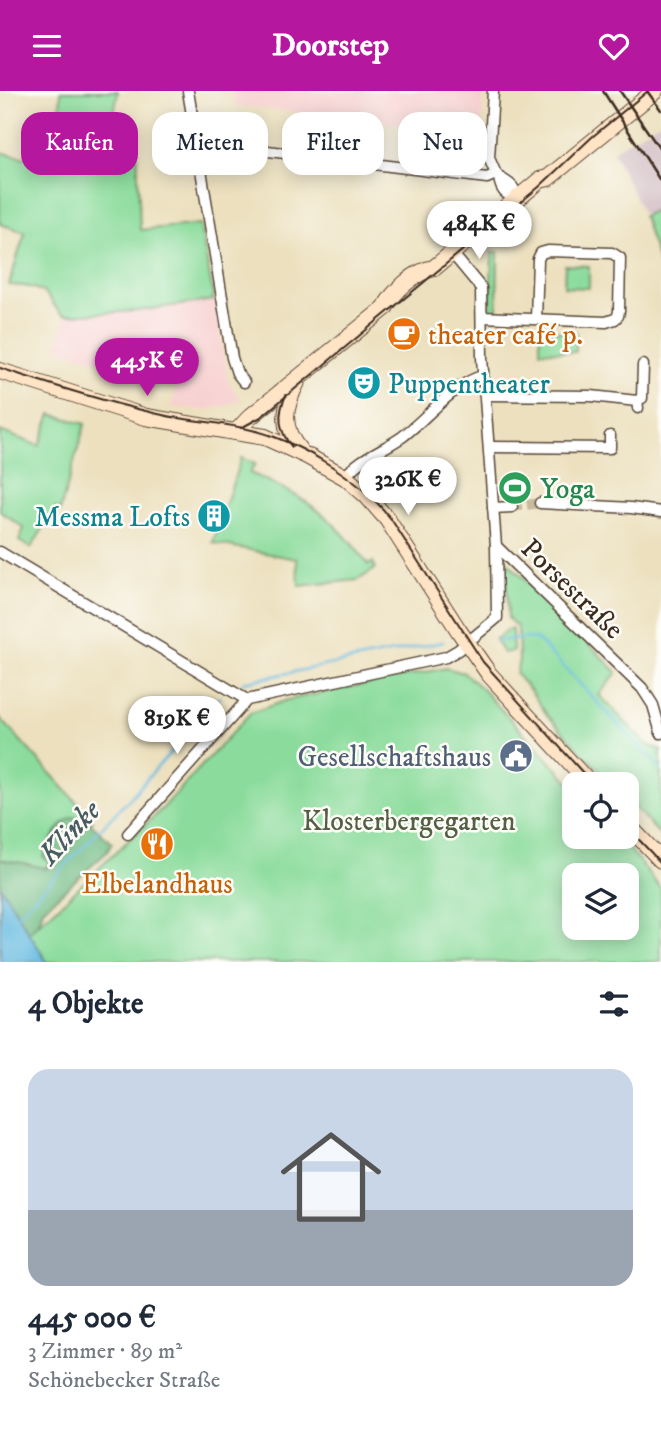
<!DOCTYPE html>
<html lang="de">
<meta charset="utf-8">
<style>
:root{--surface:#fff;--page:#f2f2f3;--text:#1f2937;--muted:#747a83;--line:#e0e1e3;--accent:#b5179e}
body{margin:0;font-family:"IM FELL DW Pica",serif;background:var(--page);color:var(--text);height:100vh;display:flex;flex-direction:column;font-size:26px;white-space:nowrap}
*{box-sizing:border-box;margin:0}
p{font-size:23px;color:var(--muted)}
.icon{flex:none;width:38px;height:38px;fill:none;stroke:currentColor;stroke-width:2;stroke-linecap:round;stroke-linejoin:round}
.map{position:relative;height:871px;overflow:hidden}
.sheet{display:flex;flex-direction:column;background:var(--surface);flex:1}
.sheet>*{flex:none}
.guide{position:absolute;left:21px;top:21px;width:620px;height:63px;display:flex;gap:14px}
.buttons{position:absolute;left:562px;top:681px;display:grid;gap:14px}
.buttons a{display:grid;place-items:center;width:77px;height:77px;border-radius:14px;background:var(--surface);box-shadow:0 4px 18px #0003;font-size:35px}
.price{position:absolute;translate:-50% -60px;padding:0 16px;border-radius:24px;background:#fff;color:#222;font-size:23px;line-height:46px;filter:drop-shadow(0 2px 4px #0008)}
.price::after{content:'';position:absolute;left:50%;top:42px;width:21px;height:16px;margin-left:-10px;background:inherit;clip-path:polygon(0 0,100% 0,50% 100%)}
.price.selected{background:var(--accent);color:#fff}
ul{padding:0;list-style:none}
li{display:grid;align-content:center;gap:14px;height:371px;padding:0 28px}
li+li{border-top:2px solid var(--line)}
li span{display:grid;place-items:center;height:217px;border-radius:21px;color:#555}
li>.icon{margin-inline-start:auto}
span .icon{width:126px;height:126px;fill:#fffc;stroke-width:1}
li b{font-size:30px}
h2{display:flex;justify-content:space-between;align-items:center;height:84px;padding:0 28px;font-size:30px}
.tag{padding:0 24px;border-radius:21px;background:var(--surface);box-shadow:0 4px 18px #0003;font-size:24px;line-height:63px}
.tag.selected{background:var(--accent);color:#fff}
header{display:flex;justify-content:space-between;align-items:center;height:91px;padding:0 28px;background:var(--accent);color:#fff;font-size:32px;font-weight:700}
.map>svg:first-child{display:block}
.built{fill:#f7d0d0}
.industrial{fill:#d2bec5}
.green{fill:#8bdc9c;stroke:#63835d;stroke-width:2;fill-rule:evenodd}
.forest{fill:#70bc84;stroke:#567351;stroke-width:2}
.water{fill:#64bae1;stroke:#507280;stroke-width:2}
.lines{fill:none;stroke-linecap:round;stroke-linejoin:round}
.stream{stroke:#64bae1;stroke-width:2.5}
.minor-tunnel{stroke:#c9bc9e;stroke-width:10;stroke-dasharray:10 5;stroke-linecap:butt}
.minor-casing{stroke:#564536;stroke-width:13}
.secondary-casing{stroke:#564536;stroke-width:18}
.minor{stroke:#fff;stroke-width:10}
.secondary{stroke:#ffe4c6;stroke-width:16}
.tram{stroke:#3b2a1e;stroke-width:2}
.rail{stroke:#3b2a1e;stroke-width:2.5}
.labels{text-anchor:middle;stroke-width:5;stroke-linejoin:round;paint-order:stroke}
.food-label{font-size:28px;fill:#c56008;stroke:#fdfcf7;text-anchor:start}
.culture-label{font-size:28px;fill:#0d838f;stroke:#fdfcf7;text-anchor:start}
.leisure-label{font-size:28px;fill:#27864d;stroke:#fdfcf7;text-anchor:start}
.street-label{font-size:28px;fill:#3b2a1e;stroke:#fdfcf7}
.service-label{font-size:28px;fill:#4e5e75;stroke:#fdfcf7;text-anchor:end}
.park-label{font-size:28px;fill:#535f44;stroke:#fdfcf7}
.water-label{font-size:30px;font-style:italic;fill:#495c62;stroke:#fdfcf7}
</style>
<header><svg class="icon" aria-label="menu" viewBox="0 0 24 24"><path d="M4 6h16M4 12h16M4 18h16"/></svg>Doorstep<svg class="icon" aria-label="heart" viewBox="0 0 24 24"><path d="M12 20l-8-8c-3-5 5-10 8-4 3-6 11-1 8 4z"/></svg></header>
<div class="map">
<svg width="661" height="871" viewBox="0 0 661 871">
<rect width="100%" height="100%" fill="#fdfcf7"/>
<filter id="ink" filterUnits="userSpaceOnUse"><feTurbulence type="fractalNoise" baseFrequency=".0143" numOctaves="2"/><feDisplacementMap in="SourceGraphic" scale="14" xChannelSelector="R" yChannelSelector="G"/><feConvolveMatrix kernelMatrix="1 2 1 2 8 2 1 2 1" color-interpolation-filters="sRGB"/></filter>
<filter id="wash" filterUnits="userSpaceOnUse"><feTurbulence type="fractalNoise" baseFrequency=".00686" numOctaves="4" result="noise"/><feDisplacementMap in="SourceGraphic" scale="28" xChannelSelector="R" yChannelSelector="G"/><feGaussianBlur stdDeviation="1.57" result="paint"/><feColorMatrix in="noise" values="0 0 0 0 0 0 0 0 0 0 0 0 0 0 0 0 0 1.4 0 .05"/><feComposite in="paint" operator="in"/></filter>
<g filter="url(#wash)">
<rect width="100%" height="100%" fill="#ece0be"/>
<g class="built">
<path d="M235,0h249l-3,42 -247,-28z"/>
<path d="M215,210l13,80 13,19 -17,6 -16,4 -36,-3 5,-25 -120,-33 8,-34 70,-3z"/>
</g>
<path class="industrial" d="M661,30v86l-17,9 -31,-65z"/>
<g class="green">
<path d="M61,0h57l-10,57 29,-1 3,83 60,-6 14,76 -76,11 -74,4c-10,-5 -11,-16 -20,-22 -9,-7 -23,-7 -35,-8l16,-53 -25,-8v-72l57,13z"/>
<path d="M660,117l1,1v61l-18,-54z"/>
<path d="M492,161h6l-1,60h-7z"/>
<path d="M565,174l24,1v22l-25,-1z"/>
<path d="M540,240l36,1v20l-36,-1z"/>
<path d="M51,323l34,10 -25,87 -4,-3 -25,40 -12,-7 5,-13 -24,-17v-80l39,15z"/>
<path d="M241,367l14,6 -5,9c56,24 83,43 118,92l5,-3 2,7 -17,11 -59,6 -2,-27 -84,-16z"/>
<path d="M506,470l111,111 -18,23 47,49 15,6v86l-34,-37 -1,-15h-14l-65,-69 -16,-24 -15,-17 3,-14 -1,-32 -10,-10z"/>
<path d="M512,538l1,22 -10,2 -8,-13 12,-10z"/>
<path d="M446,577l18,5 17,15 93,99v50h46l41,52v73h-614l-18,-28 134,-126 87,-95 37,-13zM574,784h52v52h-52z"/>
<path d="M0,627l93,102 -16,25 -68,47 -9,-13z"/>
</g>
<path class="forest" d="M72,726l12,1 28,25 -5,9 -64,57 -3,13 -11,12 -29,-48v-27c15,3 31,4 45,10l7,-5 -9,-7c7,-16 14,-31 29,-40z"/>
<path class="water" d="M0,795l47,76h-47z"/>
<g class="lines">
<g class="stream">
<path d="M496,550l32,-3 10,2 123,129"/>
<path d="M243,591l200,-40"/>
<path d="M15,827l115,-120 90,-101"/>
</g>
</g>
</g>
<g filter="url(#ink)">
<g class="lines">
<path class="minor-tunnel" d="M512,416l28,-4"/>
<g class="minor-casing">
<g id="minor">
<path d="M188,0l44,267 5,15 7,9"/>
<path d="M493,0l-4,67 7,16c11,11 17,6 21,25"/>
<path d="M196,51l291,36 9,-4"/>
<path d="M499,87c2,13 6,16 18,21"/>
<path d="M482,226l124,5 9,-3 3,-3 1,-5 1,-53 -8,-5 -64,-2 -7,2 -3,6 -2,60"/>
<path d="M486,304l105,1 46,5 1,7"/>
<path d="M637,310l5,-3 1,-33"/>
<path d="M490,356l120,1v-12"/>
<path d="M345,386c14,-19 37,-26 57,-40 23,-17 53,-55 81,-61"/>
<path d="M540,412l91,5 30,4"/>
<path d="M493,417l19,-1"/>
<path d="M496,455l146,142 11,17 8,28"/>
<path d="M0,461l247,148"/>
<path d="M128,743l119,-134 199,-43 12,-7 39,-32 -1,-72 -14,-188 -1,-70 -29,-35"/>
</g>
</g>
<g class="secondary-casing">
<g id="secondary">
<path d="M0,280l146,46 119,20 42,19 38,21 22,19 20,23 72,112 30,43 101,110"/>
<path d="M297,291c-13,25 -17,46 3,69"/>
<path d="M237,340l13,-14 135,-109c8,-16 30,-37 49,-40l106,-88 8,-2 107,-87"/>
<path d="M626,732l35,37"/>
</g>
</g>
<use href="#minor" class="minor"/>
<use href="#secondary" class="secondary"/>
<g class="tram">
<path d="M0,277c51,17 102,33 154,45 29,8 60,8 89,15 51,10 116,49 148,91l92,143 110,122"/>
<path d="M286,304c-9,19 -7,37 6,52"/>
<path d="M241,337l20,-11 278,-230 53,-50 56,-46"/>
<path d="M626,735l35,37"/>
</g>
<g class="rail">
<path d="M603,0l58,91"/>
<path d="M620,0l41,60"/>
<path d="M647,0l14,19"/>
</g>
</g>
</g>
<defs>
<g id="cafe-disc" transform="scale(1.75)"><circle r="9.5" fill="#e8710a" stroke="#fdfcf7"/><path d="M-5.5-4.5H6V0H3Q3 3.5 0 3.5H-2.5Q-5.5 3.5-5.5 0ZM3-3.2v2h1.7v-2ZM-6 4.5H4V6H-6Z" fill="#fff"/></g>
<g id="theatre-disc" transform="scale(1.75)"><circle r="9.5" fill="#0f9aa8" stroke="#fdfcf7"/><path d="M-5-5.5Q0-4 5-5.5V0Q5 5 0 6Q-5 5-5 0ZM-3.3-2.5H-1v1.5H-3.3ZM1-2.5H3.3v1.5H1ZM-2.8 1Q0 5.5 2.8 1Z" fill="#fff"/></g>
<g id="stadium-disc" transform="scale(1.75)"><circle r="9.5" fill="#2e9e5b" stroke="#fdfcf7"/><path d="M0-5a6.5 5 0 1 0 0 10a6.5 5 0 1 0 0-10ZM-3.5-1.8h7v3.6h-7Z" fill="#fff"/></g>
<g id="building-disc" transform="scale(1.75)"><circle r="9.5" fill="#0f9aa8" stroke="#fdfcf7"/><path d="M-4-6H4V6H1V3H-1V6H-4ZM-2.5-4.3h1.7v1.8h-1.7ZM.8-4.3h1.7v1.8H.8ZM-2.5-1h1.7V.8h-1.7ZM.8-1h1.7V.8H.8Z" fill="#fff"/></g>
<g id="civic-disc" transform="scale(1.75)"><circle r="9.5" fill="#5c6f8a" stroke="#fdfcf7"/><path d="M-.6-6.5H3V-4.5H.6V-3L4-1V1h2V6H-6V1h2V-1L-.6-3ZM-1.2 2.5V6h2.4V2.5Z" fill="#fff"/></g>
<g id="restaurant-disc" transform="scale(1.75)"><circle r="9.5" fill="#e8710a" stroke="#fdfcf7"/><path d="M-5-6h1v4h1v-4h1v4h1v-4h1v5L-1.5 .5V6h-2V.5L-5-1ZM5-6V6H3V1.5H1.5Q1.5-4 5-6Z" fill="#fff"/></g>
</defs>
<g fill-rule="evenodd">
<use href="#cafe-disc" x="404" y="243"/>
<use href="#theatre-disc" x="364" y="292"/>
<use href="#stadium-disc" x="515" y="397"/>
<use href="#building-disc" x="214" y="425"/>
<use href="#civic-disc" x="516" y="665"/>
<use href="#restaurant-disc" x="157" y="753"/>
</g>
<g class="labels">
<g class="food-label">
<text x="428" y="253">theater café p.</text>
<text x="157" y="802" text-anchor="middle">Elbelandhaus</text>
</g>
<g class="culture-label">
<text x="388" y="302">Puppentheater</text>
<text x="190" y="435" text-anchor="end">Messma Lofts</text>
</g>
<g class="leisure-label">
<text x="540" y="407">Yoga</text>
</g>
<g class="street-label">
<text transform="translate(573 497) rotate(44)" y="10">Porsestraße</text>
</g>
<g class="service-label">
<text x="491" y="675">Gesellschaftshaus</text>
</g>
<g class="park-label">
<text x="409" y="739">Klosterbergegarten</text>
</g>
<g class="water-label">
<text transform="translate(69 741) rotate(-47)" y="10">Klinke</text>
</g>
</g>
</svg>
<div class="buttons">
<a><svg class="icon" aria-label="locate" viewBox="0 0 24 24"><circle cx="12" cy="12" r="6"/><path d="M12 2v4M12 18v4M2 12h4M18 12h4"/></svg></a>
<a><svg class="icon" aria-label="layers" viewBox="0 0 24 24"><path d="M12 4l9 5-9 5-9-5zM3 14l9 5 9-5"/></svg></a>
</div>
<b class="price" style="left:479px;top:170px">484K €</b>
<b class="price selected" style="left:147px;top:307px">445K €</b>
<b class="price" style="left:408px;top:426px">326K €</b>
<b class="price" style="left:177px;top:665px">819K €</b>
<div class="guide">
<a class="tag selected">Kaufen</a>
<a class="tag">Mieten</a>
<a class="tag">Filter</a>
<a class="tag">Neu</a>
</div>
</div>
<section class="sheet">
<h2>4 Objekte<svg class="icon" aria-label="filters" viewBox="0 0 24 24"><path d="M4 7h16M4 17h16"/><circle cx="9" cy="7" r="2"/><circle cx="15" cy="17" r="2"/></svg></h2>
<ul>
<li><span style="background:linear-gradient(#c9d6e8 65%,#9aa5b1 0)"><svg class="icon" aria-label="home" viewBox="0 0 24 24"><path d="M3 11l9-7 9 7M6 9v11h12V9"/></svg></span><div><b>445 000 €</b><p>3 Zimmer · 89 m²</p><p>Schönebecker Straße</p></div></li>
</ul>
</section>
